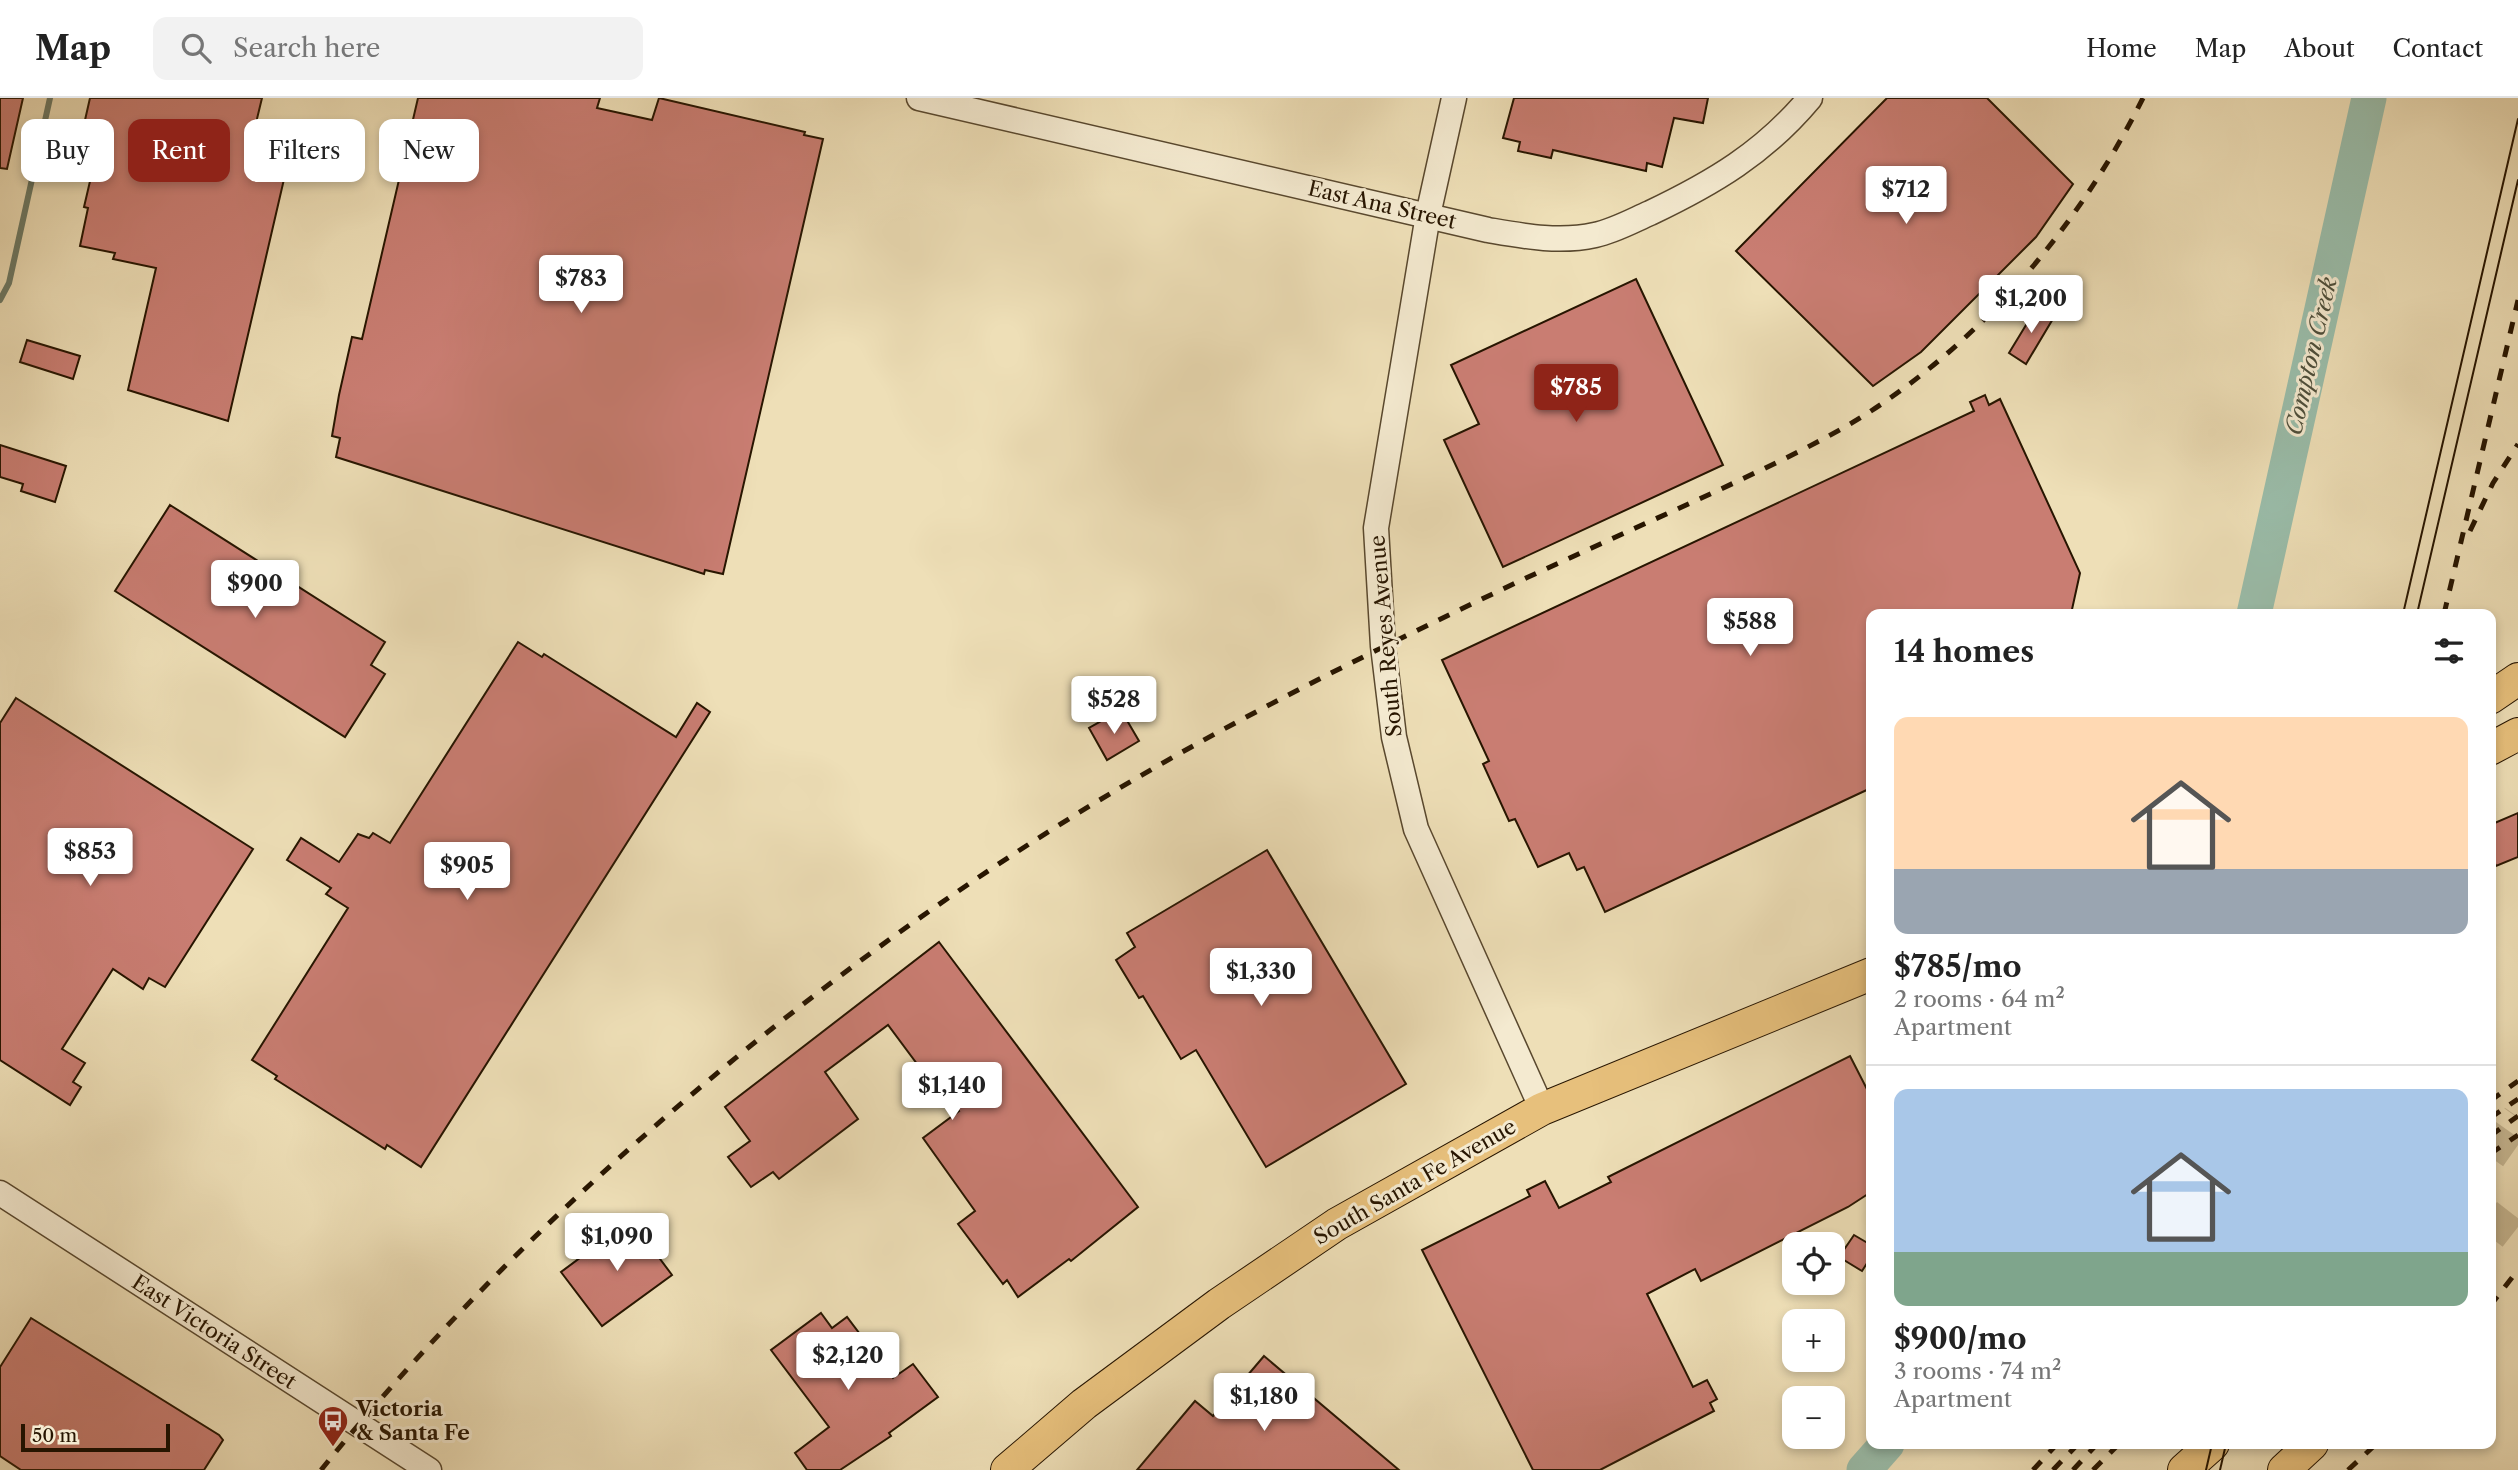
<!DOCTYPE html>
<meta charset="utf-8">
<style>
:root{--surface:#fff;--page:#f2f2f2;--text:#222;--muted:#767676;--line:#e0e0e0;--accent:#8f2418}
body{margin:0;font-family:"Libre Caslon Text",serif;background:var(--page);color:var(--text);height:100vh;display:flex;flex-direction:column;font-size:26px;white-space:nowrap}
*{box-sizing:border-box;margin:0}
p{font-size:23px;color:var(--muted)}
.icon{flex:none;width:38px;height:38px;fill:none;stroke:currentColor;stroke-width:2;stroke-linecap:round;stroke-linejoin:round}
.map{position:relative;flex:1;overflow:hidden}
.details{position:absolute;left:1866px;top:511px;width:630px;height:840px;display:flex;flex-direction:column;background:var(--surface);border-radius:14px;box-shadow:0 4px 10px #0003}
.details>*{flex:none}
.top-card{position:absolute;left:21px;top:21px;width:665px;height:63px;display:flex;gap:14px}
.buttons{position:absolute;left:1782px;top:1134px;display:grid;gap:14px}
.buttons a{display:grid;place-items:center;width:63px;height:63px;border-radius:14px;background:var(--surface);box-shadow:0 4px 10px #0003;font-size:35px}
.scale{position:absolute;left:21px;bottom:18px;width:149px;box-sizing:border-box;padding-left:7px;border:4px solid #271500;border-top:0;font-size:19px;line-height:24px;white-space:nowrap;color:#271500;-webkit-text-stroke:5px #f4ead0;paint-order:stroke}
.price{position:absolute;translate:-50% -60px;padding:0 16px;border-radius:7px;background:#fff;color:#222;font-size:23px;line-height:46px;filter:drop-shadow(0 2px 4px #0008)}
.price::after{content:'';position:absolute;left:50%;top:42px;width:21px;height:16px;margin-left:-10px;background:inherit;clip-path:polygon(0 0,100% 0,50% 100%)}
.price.current{background:var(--accent);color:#fff}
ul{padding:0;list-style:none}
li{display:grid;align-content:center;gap:14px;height:371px;padding:0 28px}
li+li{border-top:2px solid var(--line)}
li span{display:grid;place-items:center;height:217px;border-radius:14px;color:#555}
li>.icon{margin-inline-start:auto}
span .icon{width:126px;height:126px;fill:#fffc;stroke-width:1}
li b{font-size:30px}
h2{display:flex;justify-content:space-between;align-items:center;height:84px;padding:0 28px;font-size:30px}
.pill{padding:0 24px;border-radius:14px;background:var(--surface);box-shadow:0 4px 10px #0003;font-size:24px;line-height:63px}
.pill.current{background:var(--accent);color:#fff}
header{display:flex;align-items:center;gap:42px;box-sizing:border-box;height:98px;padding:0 35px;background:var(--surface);border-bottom:2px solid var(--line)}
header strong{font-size:33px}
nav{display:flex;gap:38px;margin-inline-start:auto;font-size:24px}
.search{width:490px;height:63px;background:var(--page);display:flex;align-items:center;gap:18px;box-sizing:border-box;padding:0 24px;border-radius:14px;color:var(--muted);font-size:26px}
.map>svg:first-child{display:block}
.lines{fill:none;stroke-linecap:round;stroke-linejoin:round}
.stream{stroke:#6c7a66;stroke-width:6}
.river{stroke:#9abdaa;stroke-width:35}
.building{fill:#c97d72;stroke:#271500;stroke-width:2}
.major-tunnel{stroke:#c6b792;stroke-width:32;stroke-dasharray:32 16;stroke-linecap:butt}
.minor-casing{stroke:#59482e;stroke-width:27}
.major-casing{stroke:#271500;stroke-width:34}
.minor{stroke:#f4ead0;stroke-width:24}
.major{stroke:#e7c07c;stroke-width:32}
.tram{stroke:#271500;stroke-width:2}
.rail{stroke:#271500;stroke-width:5;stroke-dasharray:12 12;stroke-linecap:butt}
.labels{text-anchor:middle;stroke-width:6;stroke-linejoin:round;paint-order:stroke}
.street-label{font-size:21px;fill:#271500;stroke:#f4ead0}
.poi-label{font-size:21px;font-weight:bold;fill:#271500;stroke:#f4ead0;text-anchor:start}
.water-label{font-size:23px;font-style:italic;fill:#4f503c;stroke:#f4ead0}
</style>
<header>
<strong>Map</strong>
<div class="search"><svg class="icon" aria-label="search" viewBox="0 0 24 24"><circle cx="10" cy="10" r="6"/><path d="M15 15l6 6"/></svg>Search here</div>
<nav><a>Home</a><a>Map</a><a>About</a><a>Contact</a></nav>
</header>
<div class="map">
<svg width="2518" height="1372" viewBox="0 0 2518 1372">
<rect width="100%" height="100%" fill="#eedfb7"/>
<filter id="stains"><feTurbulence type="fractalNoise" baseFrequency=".00286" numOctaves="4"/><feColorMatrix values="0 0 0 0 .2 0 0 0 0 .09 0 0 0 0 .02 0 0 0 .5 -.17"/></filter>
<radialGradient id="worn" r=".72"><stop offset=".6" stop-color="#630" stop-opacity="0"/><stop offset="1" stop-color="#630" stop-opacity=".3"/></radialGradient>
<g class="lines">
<path class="stream" d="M0,202l9,-17 41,-185"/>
<g class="river">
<path d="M2254,516l115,-516"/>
<path d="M1864,1372l23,-26"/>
</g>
</g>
<g class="building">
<path d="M0,0h23l-16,71 -7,-1z"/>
<path d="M90,0h172l-7,29 39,9 -66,285 -100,-31 28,-122 -43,-9 2,-6 -35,-7 8,-38 -4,-1 7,-30 -18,-4z"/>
<path d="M418,0h182l-3,10 55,12 7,-22 146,34 -1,3 19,4 -100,435 -18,-4 -1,4 -368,-117 4,-19 -8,-2 7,-41 13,-58 10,2z"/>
<path d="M1514,0h194l-5,25 -29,-5 -12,49 -15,-4 -1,8 -93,-21 -2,8 -33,-7 2,-9 -17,-4z"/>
<path d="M1887,0h100l86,86 -37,53 -115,115 -48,34 -137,-135z"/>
<path d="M1636,181l87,186 -220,102 -59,-127 35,-16 -28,-59z"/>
<path d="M2037,209l17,10 -28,47 -17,-11z"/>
<path d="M27,242l53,16 -7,23 -53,-17z"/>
<path d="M1985,297l4,10 11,-6 80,174 -9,41h-200v174l-266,124 -21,-45 -7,3 -8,-17 -31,14 -23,-48 -6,2 -26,-57 6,-3 -47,-101 532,-249 -4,-9z"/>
<path d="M0,347l66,21 -11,36 -34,-11 2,-7 -23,-7z"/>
<path d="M170,407l215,137 -14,23 14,9 -40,63 -230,-146z"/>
<path d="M518,544l24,15 2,-3 132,83 21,-34 13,9 -289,455 -34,-22 -2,4 -110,-70 2,-3 -25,-16 96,-152 -22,-14 5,-6 -44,-28 14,-22 38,24 19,-28 11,4 4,-5 17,10z"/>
<path d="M16,600l237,151 -88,138 -16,-9 -6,11 -30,-20 -51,80 23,14 -12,19 8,5 -11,18 -70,-45v-337z"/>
<path d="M1125,619l14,24 -32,19 -18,-32 16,-9z"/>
<path d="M2518,715v44l-22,9 -6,-14v-27z"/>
<path d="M1267,752l139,234 -140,83 -70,-117 -15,9 -38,-63 -4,2 -23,-38 19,-13 -8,-14z"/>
<path d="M939,844l199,265 -67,54 -2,-2 -51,38 -11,-17 -4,4 -45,-60 17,-13 -52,-73 36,-27 -22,-30 -5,3 -44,-59 -63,47 33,47 -79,60 -6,-7 -22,15 -23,-30 22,-16 -25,-34z"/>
<path d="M1850,958l21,41v95l-23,15 -147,74 -6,-12 -48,25 46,93 14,-7 10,19 -7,4 4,8 -114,59h-67l-111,-220 108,-54 -3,-6 18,-9 14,27 52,-26 -3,-5z"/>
<path d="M631,1122l41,55 -70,51 -41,-54z"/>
<path d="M1854,1137l17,10v12l-9,14 -23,-14z"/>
<path d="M821,1215l11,15 15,-11 46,61 20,-14 25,33 -49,36 2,3 -51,34h-33l-12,-17 34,-26 -58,-77z"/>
<path d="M31,1220l188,117 4,5 -19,30h-183l-21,-14v-89z"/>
<path d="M1264,1258l135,114h-262l58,-69 18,15z"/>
</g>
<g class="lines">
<g class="major-tunnel">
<path d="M2490,1059l28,-40"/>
<path d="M2490,1139l28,-36"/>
</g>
<g class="minor-casing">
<g id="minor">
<path d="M919,0l569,132c35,6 71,13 107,5 19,-4 37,-14 55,-22 63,-30 114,-60 160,-115"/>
<path d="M1454,0l-26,117 -52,313 7,118 11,91 22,92 126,280"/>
<path d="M0,1095l429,277"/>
</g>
</g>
<g class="major-casing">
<g id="major">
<path d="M2490,600l28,-19"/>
<path d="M2490,651l28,-15"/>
<path d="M1007,1372l77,-66 135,-100 118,-80 205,-115 329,-135"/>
<path d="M2184,1372l29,-26"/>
<path d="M2284,1372l28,-26"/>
</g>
</g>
<use href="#minor" class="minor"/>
<use href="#major" class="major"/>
<g class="tram">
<path d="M2403,516l115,-495"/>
<path d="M2417,516l101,-434"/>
<path d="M2206,1372l6,-26"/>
<path d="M2220,1372l6,-26"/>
</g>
<g class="rail">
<path d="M2470,433l23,-48 25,-39"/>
<path d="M2444,516l74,-314"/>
<path d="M2490,1003l28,-20"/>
<path d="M2490,1020l28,-19"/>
<path d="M2490,1038l28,-20"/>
<path d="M2490,1056l28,-19"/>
<path d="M2490,1208l28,-36"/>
<path d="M321,1372c207,-256 491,-495 772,-666 140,-85 286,-156 433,-226 63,-29 127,-58 191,-87 52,-25 106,-49 154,-80 118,-77 210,-189 272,-313"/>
<path d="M2033,1372l24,-26"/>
<path d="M2053,1372l25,-26"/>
<path d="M2073,1372l24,-26"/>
<path d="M2093,1372l26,-26"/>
<path d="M2348,1372l26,-24"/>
</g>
</g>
<defs>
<g id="bus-pin" transform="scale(1.575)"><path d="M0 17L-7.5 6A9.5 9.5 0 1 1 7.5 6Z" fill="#8f2418" stroke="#f4ead0"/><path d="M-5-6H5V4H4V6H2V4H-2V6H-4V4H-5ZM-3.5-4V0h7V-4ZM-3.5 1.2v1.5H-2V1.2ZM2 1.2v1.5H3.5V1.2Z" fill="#fff"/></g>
</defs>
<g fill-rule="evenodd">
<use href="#bus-pin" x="333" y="1323"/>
</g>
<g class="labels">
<g class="street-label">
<text transform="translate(1382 107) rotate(13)" y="7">East Ana Street</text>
<text transform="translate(1386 538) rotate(-95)" y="7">South Reyes Avenue</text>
<text transform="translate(1415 1084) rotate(-30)" y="7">South Santa Fe Avenue</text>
<text transform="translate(214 1234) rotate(33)" y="7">East Victoria Street</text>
</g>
<g class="poi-label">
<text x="356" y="1318">Victoria<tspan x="356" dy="24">&amp; Santa Fe</tspan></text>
</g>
<g class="water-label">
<text transform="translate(2311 258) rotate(-77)" y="8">Compton Creek</text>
</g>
</g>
<rect width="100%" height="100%" filter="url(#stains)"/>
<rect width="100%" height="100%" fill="url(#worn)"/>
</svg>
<div class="buttons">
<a><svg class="icon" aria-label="locate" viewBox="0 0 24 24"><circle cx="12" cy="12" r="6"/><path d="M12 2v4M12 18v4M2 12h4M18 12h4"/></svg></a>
<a>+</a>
<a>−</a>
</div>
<div class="scale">50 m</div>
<b class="price" style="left:1906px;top:128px">$712</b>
<b class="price" style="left:581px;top:217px">$783</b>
<b class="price" style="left:2031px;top:237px">$1,200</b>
<b class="price current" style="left:1576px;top:326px">$785</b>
<b class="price" style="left:255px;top:522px">$900</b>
<b class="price" style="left:1750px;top:560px">$588</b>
<b class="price" style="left:1114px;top:638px">$528</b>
<b class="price" style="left:90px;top:790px">$853</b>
<b class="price" style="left:467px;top:804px">$905</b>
<b class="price" style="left:1261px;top:910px">$1,330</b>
<b class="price" style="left:952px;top:1024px">$1,140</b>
<b class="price" style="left:617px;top:1175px">$1,090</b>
<b class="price" style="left:848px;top:1294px">$2,120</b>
<b class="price" style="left:1264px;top:1335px">$1,180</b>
<div class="top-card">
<a class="pill">Buy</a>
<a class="pill current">Rent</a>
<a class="pill">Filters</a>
<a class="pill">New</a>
</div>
<section class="details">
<h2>14 homes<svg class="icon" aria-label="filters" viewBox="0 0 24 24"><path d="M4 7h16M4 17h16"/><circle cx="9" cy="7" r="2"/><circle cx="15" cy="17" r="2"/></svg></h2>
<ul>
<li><span style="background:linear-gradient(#ffd9b3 70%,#9aa5b1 0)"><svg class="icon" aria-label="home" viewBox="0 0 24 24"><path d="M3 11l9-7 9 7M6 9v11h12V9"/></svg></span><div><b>$785/mo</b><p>2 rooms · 64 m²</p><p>Apartment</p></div></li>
<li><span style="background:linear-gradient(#a9c7e8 75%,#7fa58c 0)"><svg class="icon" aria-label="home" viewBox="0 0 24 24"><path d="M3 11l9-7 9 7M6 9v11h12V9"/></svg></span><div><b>$900/mo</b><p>3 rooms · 74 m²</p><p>Apartment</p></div></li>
</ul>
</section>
</div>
